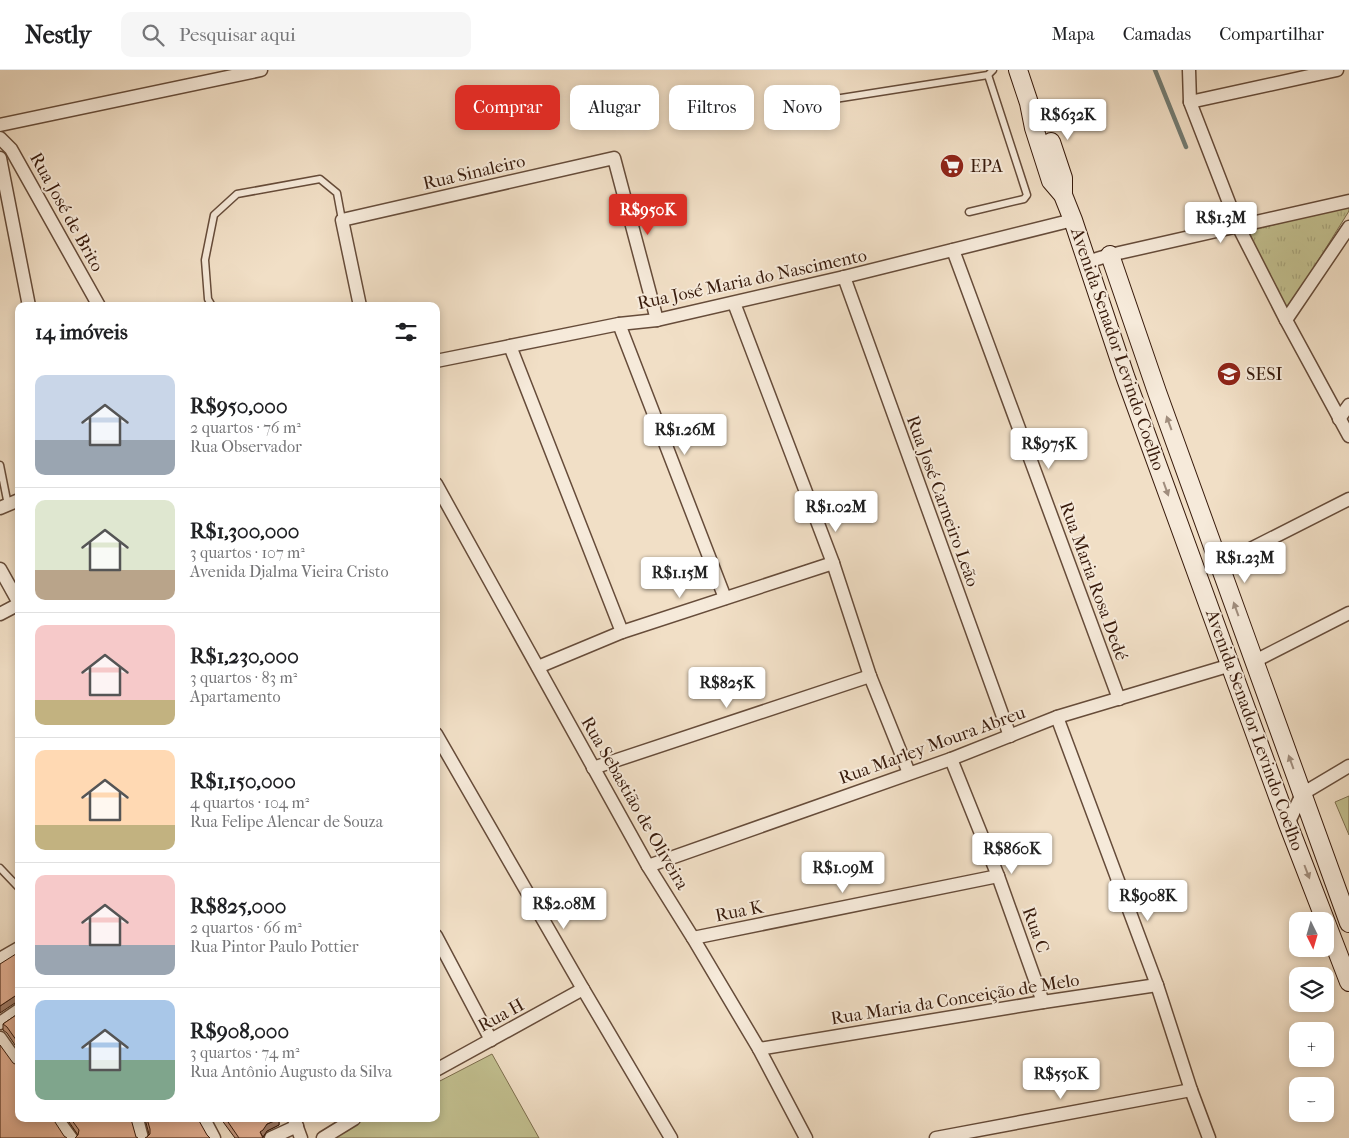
<!DOCTYPE html>
<html lang="pt">
<meta charset="utf-8">
<style>
:root{--surface:#fff;--page:#f6f6f6;--text:#202124;--muted:#757577;--line:#e0e0e0;--accent:#d93025}
body{margin:0;font-family:"IM FELL French Canon",serif;background:var(--page);color:var(--text);height:100vh;display:flex;flex-direction:column;font-size:19px;white-space:nowrap}
*{box-sizing:border-box;margin:0}
p{font-size:16px;color:var(--muted)}
.icon{flex:none;width:28px;height:28px;fill:none;stroke:currentColor;stroke-width:2;stroke-linecap:round;stroke-linejoin:round}
.map{position:relative;flex:1;overflow:hidden}
.side{position:absolute;left:15px;top:232px;width:425px;height:820px;display:flex;flex-direction:column;background:var(--surface);border-radius:10px;box-shadow:0 2px 8px #0003}
.side>*{flex:none}
.guide{position:absolute;left:455px;top:15px;width:475px;height:45px;display:flex;gap:10px}
.needle{width:32px;rotate:175deg}
.fabs{position:absolute;left:1289px;top:842px;display:grid;gap:10px}
.fabs a{display:grid;place-items:center;width:45px;height:45px;border-radius:10px;background:var(--surface);box-shadow:0 2px 8px #0003;font-size:25px}
.price{position:absolute;translate:-50% -42px;padding:0 11px;border-radius:5px;background:#fff;color:#222;font-size:16px;line-height:32px;filter:drop-shadow(0 1px 2px #0008)}
.price::after{content:'';position:absolute;left:50%;top:30px;width:15px;height:11px;margin-left:-8px;background:inherit;clip-path:polygon(0 0,100% 0,50% 100%)}
.price.selected{background:var(--accent);color:#fff}
ul{padding:0;list-style:none}
li{display:flex;align-items:center;gap:15px;height:125px;padding:0 20px}
li+li{border-top:1px solid var(--line)}
li span{display:grid;place-items:center;flex:none;width:140px;height:100px;border-radius:10px;color:#555}
li>.icon{margin-inline-start:auto}
span .icon{width:60px;height:60px;fill:#fffc;stroke-width:1}
li b{font-size:21px}
h2{display:flex;justify-content:space-between;align-items:center;height:60px;padding:0 20px;font-size:21px}
.chip{padding:0 18px;border-radius:10px;background:var(--surface);box-shadow:0 2px 8px #0003;font-size:18px;line-height:45px}
.chip.selected{background:var(--accent);color:#fff}
header{display:flex;align-items:center;gap:30px;box-sizing:border-box;height:70px;padding:0 25px;background:var(--surface);border-bottom:1px solid var(--line)}
header strong{font-size:24px}
nav{display:flex;gap:28px;margin-inline-start:auto;font-size:18px}
.search{width:350px;height:45px;background:var(--page);display:flex;align-items:center;gap:12px;box-sizing:border-box;padding:0 18px;border-radius:10px;color:var(--muted);font-size:19px}
.map>svg:first-child{display:block}
.park{fill:url(#park-tufts);stroke:#7d6e4e}
.pitch{fill:#c2c090;stroke:#7d6e4e}
.lines{fill:none;stroke-linecap:round;stroke-linejoin:round}
.stream{stroke:#737c73;stroke-width:4.5}
.lane-casing{stroke:#664c3a;stroke-width:9}
.street-casing{stroke:#664c3a;stroke-width:15}
.secondary-casing{stroke:#381b0c;stroke-width:20}
.lane{stroke:#f6eada;stroke-width:6}
.street{stroke:#f6eada;stroke-width:12}
.secondary{stroke:#f6eada;stroke-width:18}
.wall{fill:#c49880;stroke:#381b0c}
.shaded-wall{fill:#a07c68;stroke:#381b0c}
.building{fill:#e4b195;stroke:#381b0c}
.oneway{fill:#a08d7d}
.labels{text-anchor:middle;stroke-width:4;stroke-linejoin:round;paint-order:stroke}
.poi-label{font-size:18px;fill:#381b0c;stroke:#f6eada;text-anchor:start}
.street-label{font-size:18px;fill:#381b0c;stroke:#f6eada}
</style>
<header>
<strong>Nestly</strong>
<div class="search"><svg class="icon" aria-label="search" viewBox="0 0 24 24"><circle cx="10" cy="10" r="6"/><path d="M15 15l6 6"/></svg>Pesquisar aqui</div>
<nav><a>Mapa</a><a>Camadas</a><a>Compartilhar</a></nav>
</header>
<div class="map">
<svg width="1349" height="1068" viewBox="0 0 1349 1068">
<defs>
<pattern id="park-tufts" width="24" height="20" patternUnits="userSpaceOnUse" patternTransform="scale(1.25)"><rect width="24" height="20" fill="#c2c090"/><path d="M3 7l-1-3M5 7V3M7 7l1-3M15 17l-1-3M17 17v-4M19 17l1-3" fill="none" stroke="#a7a47b"/></pattern>
</defs>
<rect width="100%" height="100%" fill="#f1dfc6"/>
<filter id="stains"><feTurbulence type="fractalNoise" baseFrequency=".004" numOctaves="4"/><feColorMatrix values="0 0 0 0 .2 0 0 0 0 .09 0 0 0 0 .02 0 0 0 .5 -.17"/></filter>
<radialGradient id="worn" r=".72"><stop offset=".6" stop-color="#630" stop-opacity="0"/><stop offset="1" stop-color="#630" stop-opacity=".3"/></radialGradient>
<path class="park" d="M1349,136v5l-63,101 -41,-80z"/>
<g class="pitch">
<path d="M1349,726v39l-14,-33z"/>
<path d="M492,984l47,84h-213l38,-19h72v-36z"/>
</g>
<g class="lines">
<path class="stream" d="M1155,0l31,77"/>
<g class="lane-casing">
<g id="lane">
<path d="M822,31l166,-26 5,-5"/>
<path d="M969,142l55,-13 3,-4 -39,-120"/>
<path d="M212,236l-4,-7 -3,-39 9,-45 23,-21 83,-15 17,14 5,27"/>
<path d="M0,395l8,40"/>
<path d="M0,798l19,20"/>
</g>
</g>
<g class="street-casing">
<g id="street">
<path d="M1189,0l1,32 48,124 48,94 63,116"/>
<path d="M1190,32l147,-32"/>
<path d="M0,55l261,-55"/>
<path d="M0,68l11,11 88,157"/>
<path d="M0,88l29,148"/>
<path d="M953,180l166,449"/>
<path d="M1087,192l23,-7 239,-54"/>
<path d="M844,207l166,459"/>
<path d="M734,233l99,260 37,113 39,97"/>
<path d="M360,236l-18,-86 272,-62 43,162"/>
<path d="M1286,250l63,-93"/>
<path d="M619,254l106,274"/>
<path d="M510,276l112,286"/>
<path d="M436,291l183,-37 38,-4 187,-43 229,-57"/>
<path d="M1339,349l10,-14"/>
<path d="M436,414l212,382 45,72 66,111 47,89"/>
<path d="M0,438l19,-8"/>
<path d="M1221,494l128,-65"/>
<path d="M0,499l19,34"/>
<path d="M0,544l19,-10"/>
<path d="M1255,591l94,-48"/>
<path d="M538,597l84,-35 211,-69"/>
<path d="M1057,647l100,268 34,105 18,48"/>
<path d="M436,664l147,255 88,149"/>
<path d="M951,689l47,117 45,126"/>
<path d="M593,698l277,-92"/>
<path d="M1288,754l14,-30 47,-28"/>
<path d="M648,796l303,-107 106,-42 174,-52"/>
<path d="M436,866l55,104"/>
<path d="M693,868l305,-62"/>
<path d="M0,889l19,-11"/>
<path d="M0,953l19,-13"/>
<path d="M0,968l19,27"/>
<path d="M759,979l284,-47 114,-17"/>
<path d="M436,1000l147,-81"/>
<path d="M57,1049l14,19"/>
<path d="M137,1049l5,19"/>
<path d="M204,1049l10,19"/>
<path d="M294,1049l7,19"/>
<path d="M271,1068l26,-12"/>
<path d="M323,1068l31,-19"/>
<path d="M936,1068l255,-48"/>
</g>
</g>
<g class="secondary-casing">
<g id="secondary">
<path d="M1018,0l11,33 5,25 17,53 12,14 10,25 52,156 163,448 61,158"/>
<path d="M1051,72l12,36v17"/>
<path d="M1110,185l47,137 192,531"/>
</g>
</g>
<use href="#lane" class="lane"/>
<use href="#street" class="street"/>
<use href="#secondary" class="secondary"/>
</g>
<g class="wall">
<path d="M19,943v38l-12,-18 -4,-3v-6z"/>
<path d="M67,1049h64l-53,16z"/>
<path d="M145,1049h53l-51,18 2,-3z"/>
<path d="M221,1049h58v6l-12,6 -4,6v1h-28z"/>
</g>
<g class="shaded-wall">
<path d="M19,925v7l-4,1 -15,10v-7l15,-10z"/>
<path d="M279,1049v6l-12,6 -4,6 -3,-5 7,-8z"/>
</g>
<g class="building">
<path d="M19,882v43l-4,1 -15,10v-42z"/>
<path d="M19,943v31l-12,-17 -4,-3z"/>
<path d="M0,975l13,18 6,3v53h34l11,17 3,2h-67z"/>
<path d="M71,1049h60l5,18 2,1h-63l3,-3 1,-5z"/>
<path d="M147,1049h51l9,16 3,3h-65l2,-1 3,-3v-5z"/>
<path d="M226,1049h53l-12,5 -4,6 -3,2 3,6h-24z"/>
</g>
<defs><path id="oneway-solid" d="M-6-.8H1V-3.2L6.5 0L1 3.2V.8H-6Z" transform="scale(1.25)"/></defs>
<g class="oneway">
<use href="#oneway-solid" transform="translate(1169 353) rotate(-110)"/>
<use href="#oneway-solid" transform="translate(1166 419) rotate(70)"/>
<use href="#oneway-solid" transform="translate(1236 539) rotate(-110)"/>
<use href="#oneway-solid" transform="translate(1291 692) rotate(-110)"/>
<use href="#oneway-solid" transform="translate(1307 802) rotate(69)"/>
</g>
<defs>
<g id="supermarket-disc" transform="scale(1.25)"><circle r="9.5" fill="#8f2418" stroke="#f6eada"/><path d="M-6-5.5h2.5l.6 2H6L4.5 2H-2.5L-4.4-4H-6ZM-1.5 3.2a1.3 1.3 0 1 0 .1 0ZM3 3.2a1.3 1.3 0 1 0 .1 0Z" fill="#fff"/></g>
<g id="school-disc" transform="scale(1.25)"><circle r="9.5" fill="#8f2418" stroke="#f6eada"/><path d="M0-5L7-2L0 1L-7-2ZM-4 1L0 2.5L4 1V4Q0 6-4 4Z" fill="#fff"/></g>
</defs>
<g fill-rule="evenodd">
<use href="#supermarket-disc" x="952" y="96"/>
<use href="#school-disc" x="1229" y="304"/>
</g>
<g class="labels">
<g class="poi-label">
<text x="970" y="102">EPA</text>
<text x="1246" y="310">SESI</text>
</g>
<g class="street-label">
<text transform="translate(474 102) rotate(-13)" y="6">Rua Sinaleiro</text>
<text transform="translate(67 142) rotate(61)" y="6">Rua José de Brito</text>
<text transform="translate(752 209) rotate(-12)" y="6">Rua José Maria do Nascimento</text>
<text transform="translate(1118 279) rotate(71)" y="6">Avenida Senador Levindo Coelho</text>
<text transform="translate(943 431) rotate(70)" y="6">Rua José Carneiro Leão</text>
<text transform="translate(1094 511) rotate(70)" y="6">Rua Maria Rosa Dedé</text>
<text transform="translate(1255 660) rotate(70)" y="6">Avenida Senador Levindo Coelho</text>
<text transform="translate(932 675) rotate(-20)" y="6">Rua Marley Moura Abreu</text>
<text transform="translate(635 733) rotate(60)" y="6">Rua Sebastião de Oliveira</text>
<text transform="translate(739 841) rotate(-11)" y="6">Rua K</text>
<text transform="translate(1036 860) rotate(70)" y="6">Rua C</text>
<text transform="translate(955 929) rotate(-9)" y="6">Rua Maria da Conceição de Melo</text>
<text transform="translate(501 945) rotate(-29)" y="6">Rua H</text>
</g>
</g>
<rect width="100%" height="100%" filter="url(#stains)"/>
<rect width="100%" height="100%" fill="url(#worn)"/>
</svg>
<div class="fabs">
<a><svg class="needle" viewBox="-14 -14 28 28"><path d="M0-13l5 13h-10z" fill="#e53935"/><path d="M0 13l5-13h-10z" fill="#757577"/></svg></a>
<a><svg class="icon" aria-label="layers" viewBox="0 0 24 24"><path d="M12 4l9 5-9 5-9-5zM3 14l9 5 9-5"/></svg></a>
<a>+</a>
<a>−</a>
</div>
<b class="price" style="left:1068px;top:71px">R$632K</b>
<b class="price selected" style="left:648px;top:166px">R$950K</b>
<b class="price" style="left:1221px;top:174px">R$1.3M</b>
<b class="price" style="left:685px;top:386px">R$1.26M</b>
<b class="price" style="left:1049px;top:400px">R$975K</b>
<b class="price" style="left:836px;top:463px">R$1.02M</b>
<b class="price" style="left:1245px;top:514px">R$1.23M</b>
<b class="price" style="left:680px;top:529px">R$1.15M</b>
<b class="price" style="left:727px;top:639px">R$825K</b>
<b class="price" style="left:1012px;top:805px">R$860K</b>
<b class="price" style="left:843px;top:824px">R$1.09M</b>
<b class="price" style="left:1148px;top:852px">R$908K</b>
<b class="price" style="left:564px;top:860px">R$2.08M</b>
<b class="price" style="left:1061px;top:1030px">R$550K</b>
<div class="guide">
<a class="chip selected">Comprar</a>
<a class="chip">Alugar</a>
<a class="chip">Filtros</a>
<a class="chip">Novo</a>
</div>
<section class="side">
<h2>14 imóveis<svg class="icon" aria-label="filters" viewBox="0 0 24 24"><path d="M4 7h16M4 17h16"/><circle cx="9" cy="7" r="2"/><circle cx="15" cy="17" r="2"/></svg></h2>
<ul>
<li><span style="background:linear-gradient(#c9d6e8 65%,#9aa5b1 0)"><svg class="icon" aria-label="home" viewBox="0 0 24 24"><path d="M3 11l9-7 9 7M6 9v11h12V9"/></svg></span><div><b>R$950,000</b><p>2 quartos · 76 m²</p><p>Rua Observador</p></div></li>
<li><span style="background:linear-gradient(#dfe7d0 70%,#b9a48a 0)"><svg class="icon" aria-label="home" viewBox="0 0 24 24"><path d="M3 11l9-7 9 7M6 9v11h12V9"/></svg></span><div><b>R$1,300,000</b><p>3 quartos · 107 m²</p><p>Avenida Djalma Vieira Cristo</p></div></li>
<li><span style="background:linear-gradient(#f6c9c9 75%,#c2b280 0)"><svg class="icon" aria-label="home" viewBox="0 0 24 24"><path d="M3 11l9-7 9 7M6 9v11h12V9"/></svg></span><div><b>R$1,230,000</b><p>3 quartos · 83 m²</p><p>Apartamento</p></div></li>
<li><span style="background:linear-gradient(#ffd9b3 75%,#c2b280 0)"><svg class="icon" aria-label="home" viewBox="0 0 24 24"><path d="M3 11l9-7 9 7M6 9v11h12V9"/></svg></span><div><b>R$1,150,000</b><p>4 quartos · 104 m²</p><p>Rua Felipe Alencar de Souza</p></div></li>
<li><span style="background:linear-gradient(#f6c9c9 70%,#9aa5b1 0)"><svg class="icon" aria-label="home" viewBox="0 0 24 24"><path d="M3 11l9-7 9 7M6 9v11h12V9"/></svg></span><div><b>R$825,000</b><p>2 quartos · 66 m²</p><p>Rua Pintor Paulo Pottier</p></div></li>
<li><span style="background:linear-gradient(#a9c7e8 60%,#7fa58c 0)"><svg class="icon" aria-label="home" viewBox="0 0 24 24"><path d="M3 11l9-7 9 7M6 9v11h12V9"/></svg></span><div><b>R$908,000</b><p>3 quartos · 74 m²</p><p>Rua Antônio Augusto da Silva</p></div></li>
</ul>
</section>
</div>
